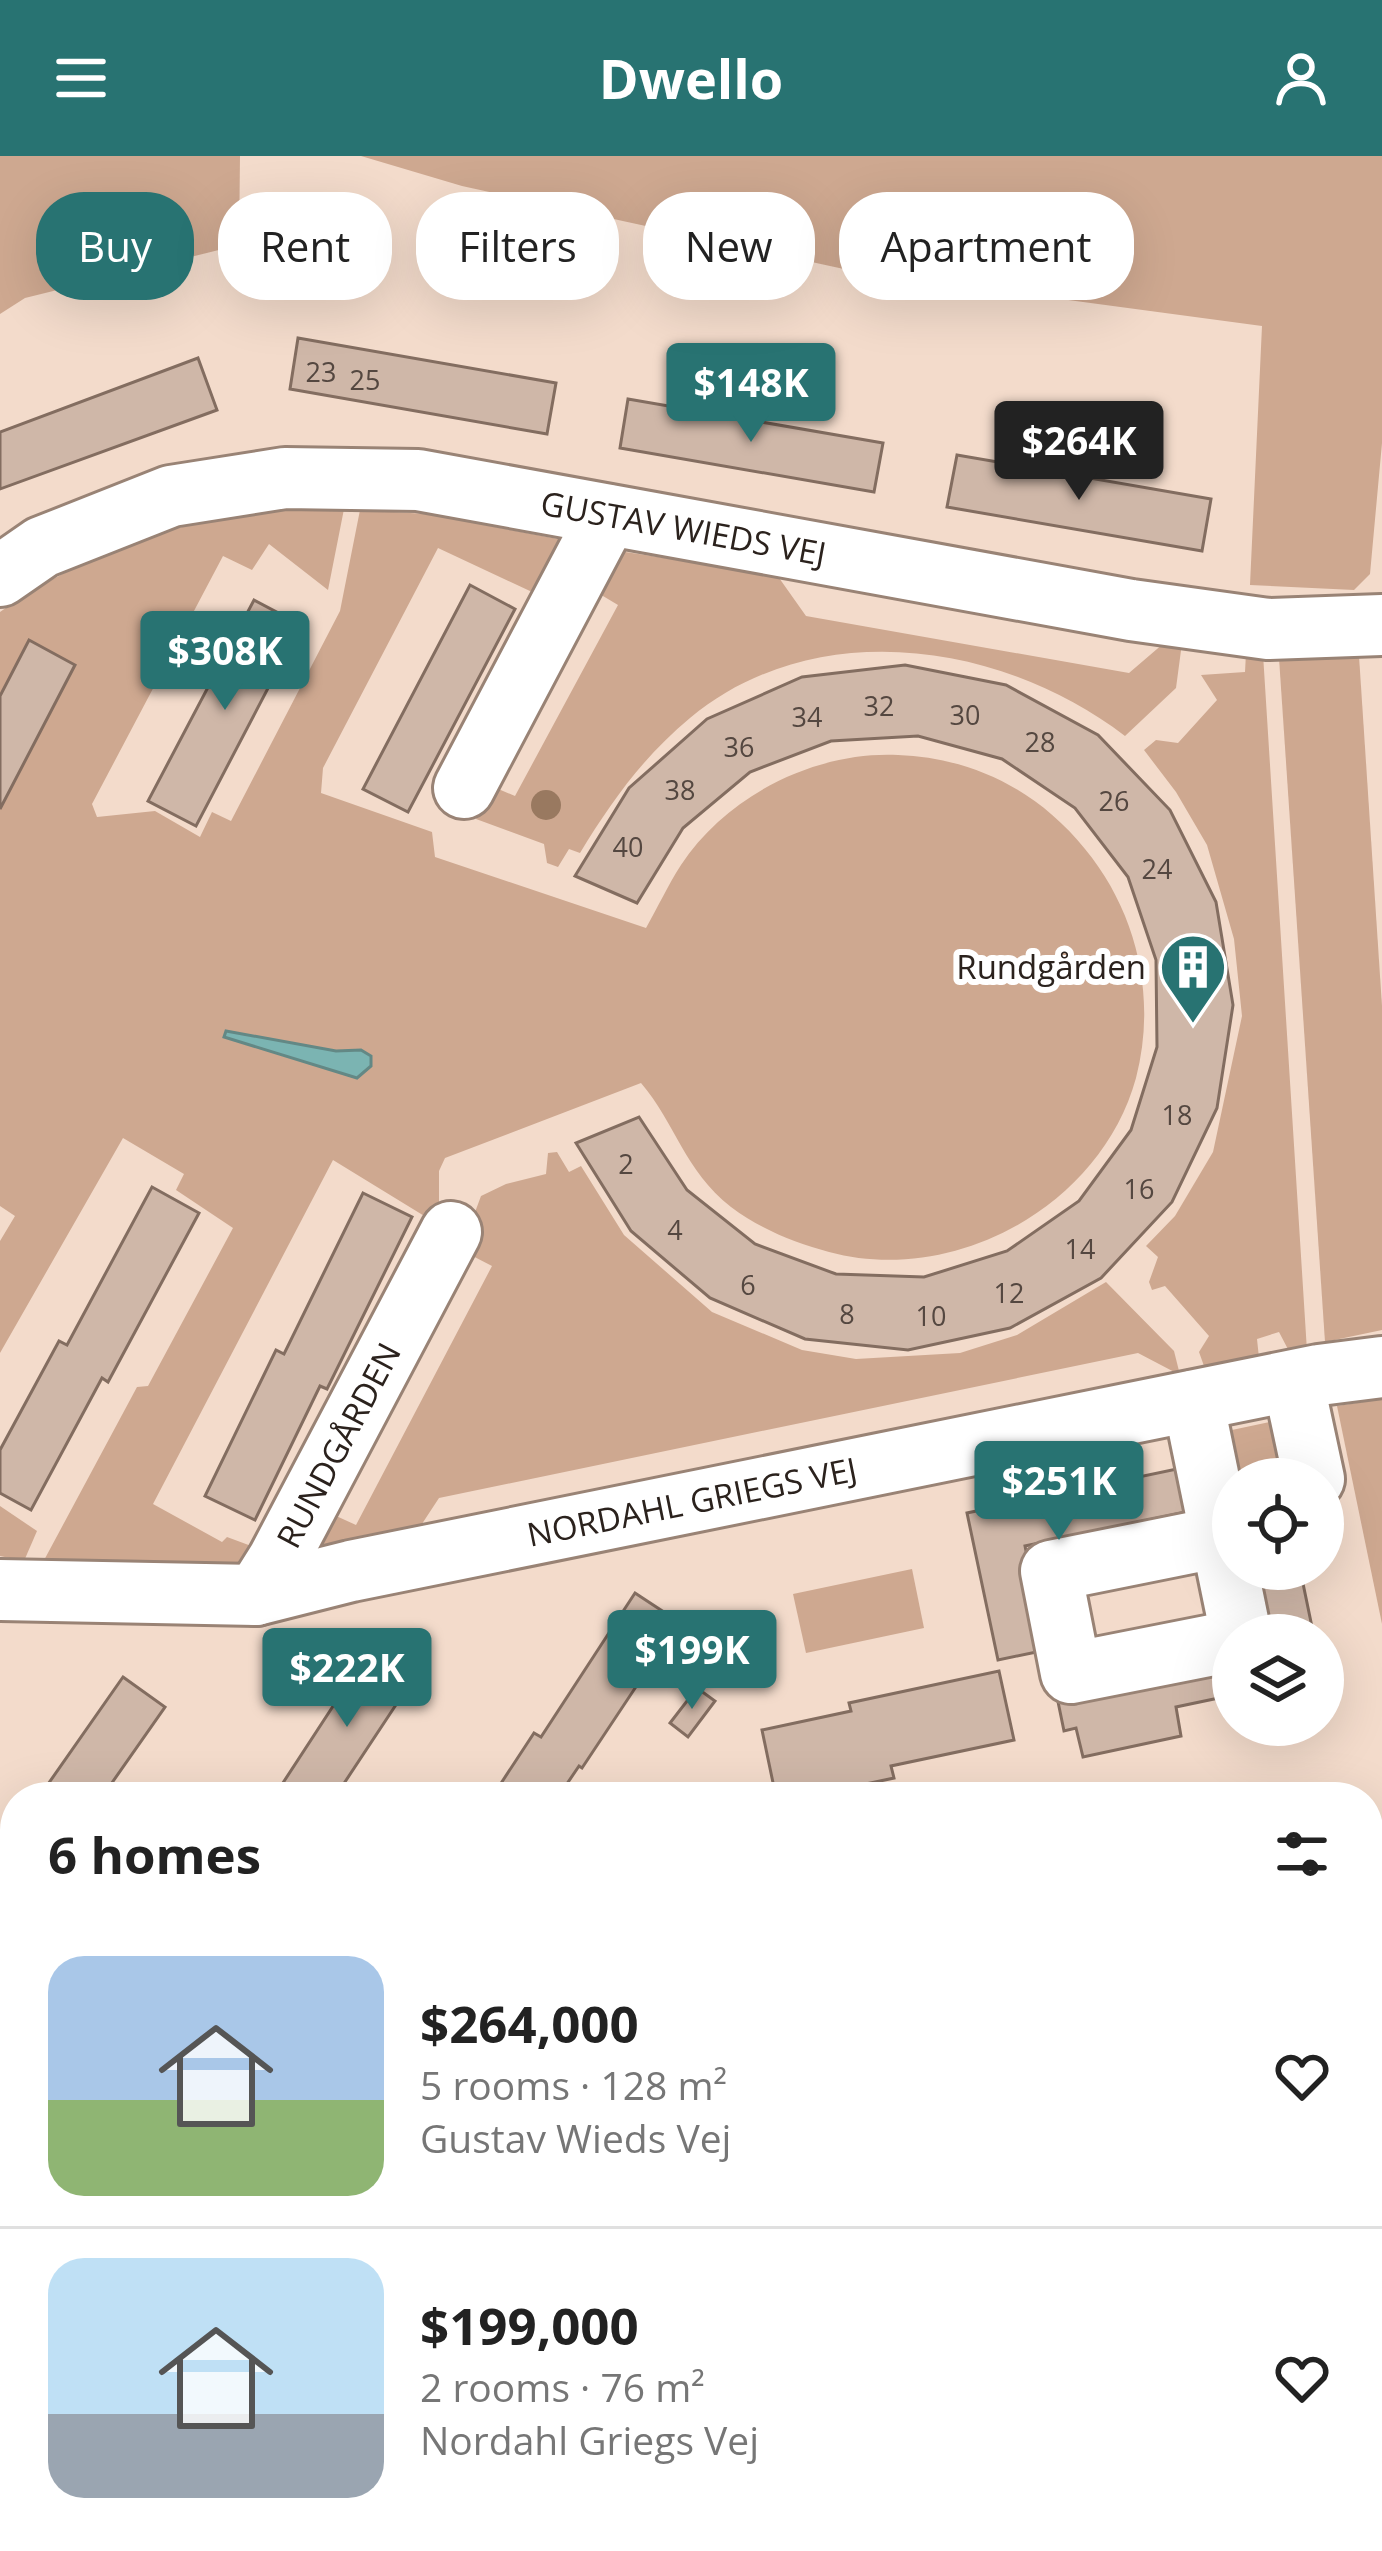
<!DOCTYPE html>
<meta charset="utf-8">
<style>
:root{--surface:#fff;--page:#f6f6f6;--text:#222;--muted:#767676;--line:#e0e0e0;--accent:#287372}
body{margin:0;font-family:"Open Sans",sans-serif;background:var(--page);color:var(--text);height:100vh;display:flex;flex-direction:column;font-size:45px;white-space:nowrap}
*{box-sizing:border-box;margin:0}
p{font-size:39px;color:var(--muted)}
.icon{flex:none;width:66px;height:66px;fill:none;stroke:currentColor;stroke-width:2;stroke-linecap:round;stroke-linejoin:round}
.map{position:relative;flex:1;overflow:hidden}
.panel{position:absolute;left:0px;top:1626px;width:1383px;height:771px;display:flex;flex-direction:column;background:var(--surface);border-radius:48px 48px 0 0;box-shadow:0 12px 48px #0002}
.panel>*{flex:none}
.hud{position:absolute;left:36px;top:36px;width:1311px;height:108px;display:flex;gap:24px}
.buttons{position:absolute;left:1212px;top:1302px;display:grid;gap:24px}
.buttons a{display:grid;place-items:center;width:132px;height:132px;border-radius:50%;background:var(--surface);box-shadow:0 12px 48px #0002;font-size:60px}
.price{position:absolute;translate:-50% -102px;padding:0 27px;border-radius:12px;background:var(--accent);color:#fff;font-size:39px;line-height:78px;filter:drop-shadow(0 3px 6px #0008)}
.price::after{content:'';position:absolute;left:50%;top:72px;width:36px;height:27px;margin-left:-18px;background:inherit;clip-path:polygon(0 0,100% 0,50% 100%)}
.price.current{background:#222;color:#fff}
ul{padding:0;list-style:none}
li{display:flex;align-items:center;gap:36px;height:300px;padding:0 48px}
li+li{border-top:3px solid var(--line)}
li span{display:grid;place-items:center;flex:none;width:336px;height:240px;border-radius:36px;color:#555}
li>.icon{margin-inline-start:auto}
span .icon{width:144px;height:144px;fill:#fffc;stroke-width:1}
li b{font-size:51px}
h2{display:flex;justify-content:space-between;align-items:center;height:144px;padding:0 48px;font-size:51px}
.tag{padding:0 42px;border-radius:48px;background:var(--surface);box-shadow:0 12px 48px #0002;font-size:42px;line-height:108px}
.tag.current{background:var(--accent);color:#fff}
header{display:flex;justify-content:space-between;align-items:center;height:156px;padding:0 48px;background:var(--accent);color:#fff;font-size:54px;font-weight:700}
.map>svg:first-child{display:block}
.green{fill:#cea890}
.water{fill:#7bb4b2;stroke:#638885;stroke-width:3}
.building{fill:#cfb7a8;stroke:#836d60;stroke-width:3}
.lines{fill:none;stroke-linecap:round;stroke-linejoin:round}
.minor-casing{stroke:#998375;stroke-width:66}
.minor{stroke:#fff;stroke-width:60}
.tree{fill:#997960}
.labels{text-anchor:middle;stroke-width:12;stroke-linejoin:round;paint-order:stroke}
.number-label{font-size:27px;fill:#544740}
.street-label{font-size:33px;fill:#2b221d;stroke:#fff}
.poi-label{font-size:33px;fill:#2b221d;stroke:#fff;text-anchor:end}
</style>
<header><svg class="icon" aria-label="menu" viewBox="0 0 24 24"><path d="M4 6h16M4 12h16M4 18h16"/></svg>Dwello<svg class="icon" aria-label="person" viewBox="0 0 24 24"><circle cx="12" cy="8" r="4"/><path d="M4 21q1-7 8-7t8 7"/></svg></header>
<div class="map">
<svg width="1382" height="2395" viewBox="0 0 1382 2395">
<rect width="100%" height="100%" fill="#f3dbcb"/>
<g class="green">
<path d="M0,0h240l-1,89 -214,53 -25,16z"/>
<path d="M361,0h1021v287l-12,131 -16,16 -104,-5 12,-259 -409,-55 -391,-85z"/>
<path d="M284,353h60l-16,81 -59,-46 -17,26 -29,-14 -131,248 5,13 58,-6 45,26 12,-25 19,9 109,-210 20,-101 67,4 147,28 -29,56 -107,-50 -115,220 -2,25 111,39 3,25 211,71c12,-21 22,-43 35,-63 46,-70 135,-114 217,-110 75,3 139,35 187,94 52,63 72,148 51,229 -35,128 -182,208 -307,174 -34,-9 -69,-23 -98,-45 -47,-37 -55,-83 -90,-124l-196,75 -6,13v54l-106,-65 -180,344 69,38 5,-5 27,10 5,15 -217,2 95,-177 11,-1 85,-158 -57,-38 8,-16 -61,-36 -123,215v-112l15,-25 -15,-10v-594c55,-39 124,-70 190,-87 30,-8 63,-11 94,-16z"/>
<path d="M612,394l165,25 29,41 323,57 35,-30h18l-6,45 -51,48c-122,-94 -310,-122 -435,-18 -47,39 -79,84 -110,135l-11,-4 -11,18 -11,-4 -3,-19 -68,-25 13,-34 26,11 103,-191 -25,-15z"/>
<path d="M1246,497l17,1 44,697 -16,4 -12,-23 -22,7 2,19 -55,8 -5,-14 10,-16 -44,-50 -13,4 -3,-8 9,-25 -12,-11 29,-30 38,-64 29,-136 -8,-77 -27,-94 -31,-53 -32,-42 12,-10 22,3 39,-43 -16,-25 44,-3z"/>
<path d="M1359,500l23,350v324l-57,12 -46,-684z"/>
<path d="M557,996l12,20 12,-6 43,69 88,77 90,38 54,9 104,-6 57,-18 89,-53 68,69 6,24 -42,-22 -699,145 -23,35 -113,23 20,-46 33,15 136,-259 -31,-16 20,-54 25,-12 40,-10 2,-21z"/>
<path d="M1382,1243v225l-45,-218z"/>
<path d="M1289,1262l11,61h-67l-20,-45z"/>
<path d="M0,1350l37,25 -13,30 -24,-5z"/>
<path d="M912,1413l12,59 -118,25 -13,-59z"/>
</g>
<path class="water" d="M226,875l110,20 25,-1 10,6v10l-14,12 -133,-41z"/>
<g class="building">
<path d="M298,182l258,45 -9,51 -257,-45z"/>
<path d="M198,202l19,52 -217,79v-57z"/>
<path d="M628,243l255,44 -9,49 -254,-44z"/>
<path d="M957,299l254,44 -9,52 -255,-44z"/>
<path d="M470,429l45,24 -107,203 -45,-23z"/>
<path d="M254,444l47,25 -105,201 -48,-25z"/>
<path d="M29,484l46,25 -75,144v-113z"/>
<path d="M905,509l101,20 92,50 72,75 46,92 17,103 -16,103 -45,94 -71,76 -91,50 -102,22 -103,-11 -95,-41 -79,-67 -55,-88 63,-26 48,73 68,54 81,30 88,3 83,-26 72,-50 52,-71 26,-83 -1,-87 -28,-83 -53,-69 -73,-49 -84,-23 -87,5 -81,31 -67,56 -46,75 -62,-27 54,-88 78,-69 95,-42z"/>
<path d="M152,1031l47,26 -91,169 -6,-4 -71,132 -31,-17v-43l59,-109 8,4z"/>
<path d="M363,1037l49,24 -85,172 -7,-3 -65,134 -50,-24 71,-146 8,4z"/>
<path d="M1191,1310l9,43 -175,37 21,104 -48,10 -31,-147z"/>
<path d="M1249,1413h51l12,58 -49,8z"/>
<path d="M635,1437l44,29 -97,146 -3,-2 -21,31h-66l42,-64 7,4z"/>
<path d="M371,1492l44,28 -80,121h-70l6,-9 6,4z"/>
<path d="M1229,1500l4,39 -57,12 5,29 -98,21 -7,-29 -12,3 -8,-39z"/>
<path d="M999,1515l15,69 -123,26 3,12 -90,19h-28l-14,-67 89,-19 -2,-8z"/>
<path d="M123,1521l42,30 -63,90h-63z"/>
<path d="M697,1532l18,13 -27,36 -18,-14z"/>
<path d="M15,1663v95l-15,22v-95z"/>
<path d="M1382,1776v52l-14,3v-52z"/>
<path d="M15,2071v43l-4,1 -8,-42z"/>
<path d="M1368,2190l14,44v9l-10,3 10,33v54l-14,5z"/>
<path d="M5,2326l10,54 -15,3v-56z"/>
<path d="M508,2382l5,13h-26l-4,-12z"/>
<path d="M696,2382h142l4,13h-142z"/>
<path d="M1025,2382h64v2l-30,11h-30z"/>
<path d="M1213,2382h97l4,13h-49l-3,-8 -27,8h-17z"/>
<path d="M1346,2382h20l4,13h-20z"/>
</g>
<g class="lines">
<g class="minor-casing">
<g id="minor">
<path id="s1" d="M0,420l42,-29 129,-51 114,-18 133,2 713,130 137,19 114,-4"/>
<path d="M464,632l144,-273"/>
<path d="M1293,1225l21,98"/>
<path d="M1193,1245l48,234"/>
<path d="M1220,1381l-169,34 20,102 162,-32"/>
<path id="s2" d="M0,1434l256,5 95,-24 968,-196 63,-8"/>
<path id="s3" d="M256,1439l22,-35 173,-328"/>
<path d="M1368,1943l14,-3"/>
<path d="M1368,2043l14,-4"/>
<path d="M0,2245l15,-3"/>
<path d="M112,2382l5,13"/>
<path d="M905,2382l4,13"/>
</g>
</g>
<use href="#minor" class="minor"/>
</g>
<circle class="tree" cx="546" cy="649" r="15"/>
<defs>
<g id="building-pin" transform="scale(3.45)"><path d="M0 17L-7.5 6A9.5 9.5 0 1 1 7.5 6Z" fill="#287372" stroke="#fff"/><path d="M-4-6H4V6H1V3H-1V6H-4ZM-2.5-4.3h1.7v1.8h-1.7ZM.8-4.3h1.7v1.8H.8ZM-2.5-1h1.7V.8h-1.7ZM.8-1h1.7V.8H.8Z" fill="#fff"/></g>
</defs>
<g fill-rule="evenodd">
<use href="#building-pin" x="1193" y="811"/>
</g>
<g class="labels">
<g class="number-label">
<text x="321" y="226">23</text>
<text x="365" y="234">25</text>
<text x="879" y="560">32</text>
<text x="965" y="569">30</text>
<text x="807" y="571">34</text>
<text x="1040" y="596">28</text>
<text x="739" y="601">36</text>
<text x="680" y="644">38</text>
<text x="1114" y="655">26</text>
<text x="628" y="701">40</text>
<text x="1157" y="723">24</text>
<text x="1177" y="969">18</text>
<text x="626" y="1018">2</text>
<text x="1139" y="1043">16</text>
<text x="675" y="1084">4</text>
<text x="1080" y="1103">14</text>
<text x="748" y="1139">6</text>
<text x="1009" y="1147">12</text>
<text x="847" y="1168">8</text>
<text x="931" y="1170">10</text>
</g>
<g class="street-label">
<text dy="12" stroke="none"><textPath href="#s1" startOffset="708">GUSTAV WIEDS VEJ</textPath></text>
<text dy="12" stroke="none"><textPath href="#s3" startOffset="171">RUNDGÅRDEN</textPath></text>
<text dy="12" stroke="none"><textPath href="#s2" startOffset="702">NORDAHL GRIEGS VEJ</textPath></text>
</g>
<g class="poi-label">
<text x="1146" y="823">Rundgården</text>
</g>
</g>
</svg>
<div class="buttons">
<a><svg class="icon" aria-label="locate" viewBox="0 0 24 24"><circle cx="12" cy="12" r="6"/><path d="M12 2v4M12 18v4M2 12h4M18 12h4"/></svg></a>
<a><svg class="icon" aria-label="layers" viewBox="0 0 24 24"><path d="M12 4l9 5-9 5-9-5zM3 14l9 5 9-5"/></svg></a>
</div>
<b class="price" style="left:751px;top:289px">$148K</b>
<b class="price current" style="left:1079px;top:347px">$264K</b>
<b class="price" style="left:225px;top:557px">$308K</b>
<b class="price" style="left:1059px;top:1387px">$251K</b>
<b class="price" style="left:692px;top:1556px">$199K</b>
<b class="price" style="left:347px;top:1574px">$222K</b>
<div class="hud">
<a class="tag current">Buy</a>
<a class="tag">Rent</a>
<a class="tag">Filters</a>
<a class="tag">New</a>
<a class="tag">Apartment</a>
</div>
<section class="panel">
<h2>6 homes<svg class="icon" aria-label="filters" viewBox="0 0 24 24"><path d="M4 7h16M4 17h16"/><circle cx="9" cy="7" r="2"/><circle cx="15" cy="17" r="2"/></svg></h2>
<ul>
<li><span style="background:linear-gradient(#a9c7e8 60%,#8fb573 0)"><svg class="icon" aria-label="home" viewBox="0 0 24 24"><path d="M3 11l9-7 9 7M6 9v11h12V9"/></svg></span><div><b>$264,000</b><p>5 rooms · 128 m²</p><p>Gustav Wieds Vej</p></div><svg class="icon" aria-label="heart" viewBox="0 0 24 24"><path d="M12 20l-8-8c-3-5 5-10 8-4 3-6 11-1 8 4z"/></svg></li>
<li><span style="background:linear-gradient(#bfe0f5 65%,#9aa5b1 0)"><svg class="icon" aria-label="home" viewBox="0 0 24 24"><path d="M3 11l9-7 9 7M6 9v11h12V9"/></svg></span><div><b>$199,000</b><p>2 rooms · 76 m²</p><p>Nordahl Griegs Vej</p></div><svg class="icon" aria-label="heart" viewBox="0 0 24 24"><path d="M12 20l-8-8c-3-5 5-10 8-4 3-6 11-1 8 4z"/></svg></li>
</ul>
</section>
</div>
